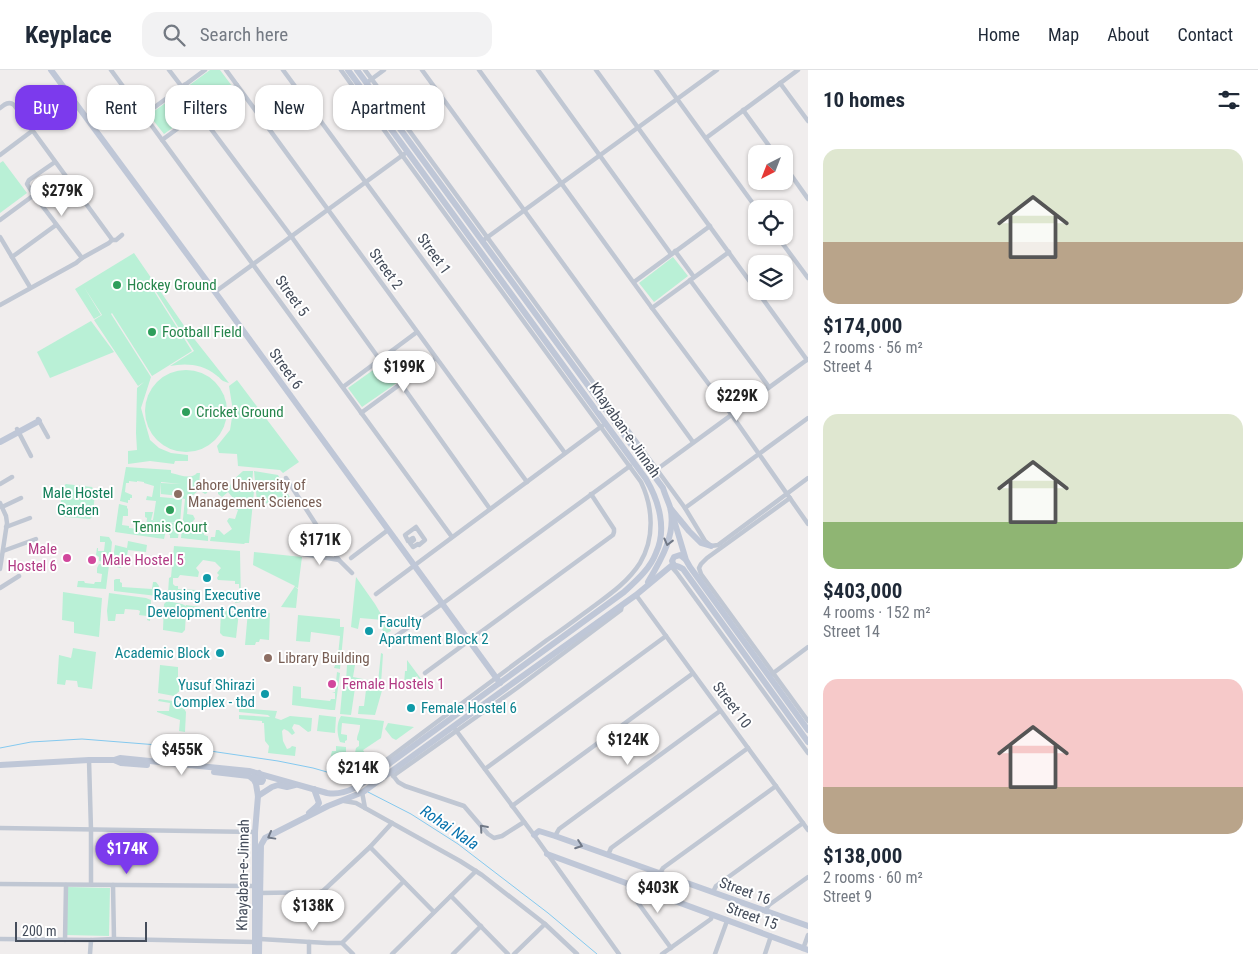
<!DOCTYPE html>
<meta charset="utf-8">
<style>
:root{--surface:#fff;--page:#f2f2f3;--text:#1f2937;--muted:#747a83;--line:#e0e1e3;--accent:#7c3aed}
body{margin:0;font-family:"Roboto Condensed",sans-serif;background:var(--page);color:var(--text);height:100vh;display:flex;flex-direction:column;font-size:19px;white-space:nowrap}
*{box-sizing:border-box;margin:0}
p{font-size:16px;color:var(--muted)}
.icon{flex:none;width:28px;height:28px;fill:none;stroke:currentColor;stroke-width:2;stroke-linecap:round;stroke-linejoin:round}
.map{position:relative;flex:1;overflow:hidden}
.side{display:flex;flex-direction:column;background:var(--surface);width:450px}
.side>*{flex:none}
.banner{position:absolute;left:15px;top:15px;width:475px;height:45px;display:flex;gap:10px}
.needle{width:32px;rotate:222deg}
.buttons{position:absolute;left:748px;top:75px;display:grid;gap:10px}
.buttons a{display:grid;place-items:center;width:45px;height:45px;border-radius:10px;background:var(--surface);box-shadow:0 1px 4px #0004;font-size:25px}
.scale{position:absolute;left:15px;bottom:12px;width:132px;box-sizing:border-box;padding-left:5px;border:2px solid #454d5b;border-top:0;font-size:14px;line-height:18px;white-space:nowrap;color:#454d5b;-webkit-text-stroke:4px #fff;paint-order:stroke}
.price{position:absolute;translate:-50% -42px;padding:0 11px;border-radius:18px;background:#fff;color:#222;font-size:16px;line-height:32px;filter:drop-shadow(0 1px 2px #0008)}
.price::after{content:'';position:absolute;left:50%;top:30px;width:15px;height:11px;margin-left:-8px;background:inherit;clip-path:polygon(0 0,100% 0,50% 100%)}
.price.current{background:var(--accent);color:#fff}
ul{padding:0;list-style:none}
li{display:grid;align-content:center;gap:10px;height:265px;padding:0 15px}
li span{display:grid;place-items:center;height:155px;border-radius:15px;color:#555}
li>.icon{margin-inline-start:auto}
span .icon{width:90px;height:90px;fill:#fffc;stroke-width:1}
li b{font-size:21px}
h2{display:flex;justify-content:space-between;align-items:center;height:60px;padding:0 15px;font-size:21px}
.pill{padding:0 18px;border-radius:15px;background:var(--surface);box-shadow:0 1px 4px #0004;font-size:18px;line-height:45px}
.pill.current{background:var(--accent);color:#fff}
header{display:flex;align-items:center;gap:30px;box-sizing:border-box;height:70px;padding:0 25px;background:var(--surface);border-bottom:1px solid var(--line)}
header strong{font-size:24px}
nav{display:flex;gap:28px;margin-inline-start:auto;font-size:18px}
.search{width:350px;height:45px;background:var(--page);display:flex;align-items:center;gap:12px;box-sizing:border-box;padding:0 18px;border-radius:15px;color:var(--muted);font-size:19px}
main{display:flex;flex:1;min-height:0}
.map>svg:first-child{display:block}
.green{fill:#b9f0d6}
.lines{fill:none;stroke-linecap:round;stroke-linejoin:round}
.stream{stroke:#84c9ef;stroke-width:1}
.street{stroke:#c0c7d3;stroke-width:4.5}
.secondary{stroke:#bfc7d7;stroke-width:6}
.oneway{stroke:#707886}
.oneway2{stroke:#707885}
.leisure-dot{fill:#2e9e5b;stroke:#fff;stroke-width:2}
.education-dot{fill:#8d6e63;stroke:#fff;stroke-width:2}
.hotel-dot{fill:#d1479c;stroke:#fff;stroke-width:2}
.culture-dot{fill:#0f9aa8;stroke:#fff;stroke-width:2}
.labels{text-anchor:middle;stroke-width:4;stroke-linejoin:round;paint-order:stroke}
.street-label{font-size:15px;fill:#454d5b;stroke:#fff}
.leisure-label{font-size:15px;fill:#27864d;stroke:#fff;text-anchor:start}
.education-label{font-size:15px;fill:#785e54;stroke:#fff;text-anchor:start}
.park-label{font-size:15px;fill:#127f59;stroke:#fff}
.hotel-label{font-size:15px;fill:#b23c85;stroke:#fff;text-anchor:start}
.culture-label{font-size:15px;fill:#0d838f;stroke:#fff;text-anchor:start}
.water-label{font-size:16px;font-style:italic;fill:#0672ad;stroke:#fff}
</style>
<header>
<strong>Keyplace</strong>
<div class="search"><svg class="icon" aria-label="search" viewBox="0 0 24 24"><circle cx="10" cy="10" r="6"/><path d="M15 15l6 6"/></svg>Search here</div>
<nav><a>Home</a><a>Map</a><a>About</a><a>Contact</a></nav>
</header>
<main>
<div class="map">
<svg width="808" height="884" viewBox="0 0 808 884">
<rect width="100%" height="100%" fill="#f0eded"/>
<g class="green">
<path d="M210,0h10l12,16 -68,48 -15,-19z"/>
<path d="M3,91l24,32 -27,20v-50z"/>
<path d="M134,183l53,77 -3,6 -31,-49 -1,1 40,63 -40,25 -40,-63 -1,1 40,63 -10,31 9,32 9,8 12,5 17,2v6h-13l-1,3 -24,-3 -22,3v-13l9,-1 -1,-17 1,-45 7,-6 -6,4 -44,-66 8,-5 -18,-28 17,28 -7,4 -19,-30z"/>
<path d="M673,187l15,19 -34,26 -15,-19z"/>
<path d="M91,251l23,31 -64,26 -13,-26z"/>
<path d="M188,261l41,52c-10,-3 -6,-3 -13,-8 -14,-11 -30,-12 -46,-9l24,-15 -9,-14z"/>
<path d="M390,288l21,15 -49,34 -14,-19z"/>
<circle cx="186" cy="341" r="41"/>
<path d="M237,310l62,82 -16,11 -3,-3 -42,-4 -1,-12 -18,-1 -2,-7 13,-16 3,-19 -4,-25z"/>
<path d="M126,397l45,3v3c9,2 20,7 26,0h3l-1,12 10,1 -2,7 -2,1 -6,-4 -7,6 5,6 -2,3 -7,-1 -1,10 6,1 2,4 -6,6 7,7 5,-5 4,2 -1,6 4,1v5l-27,-3 4,-39 -5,-1v-2l-19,-2v-11l20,1 -20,-2 -1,15 22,2 -2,24 -12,-1 12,2 -2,14h-8v-3l-4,-3v-2l-2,9 -49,-7 4,-28 8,2v2l1,1v7h-5l-1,9 7,1v2l10,1v-2l7,1 1,-10 -2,-1v-5h8l-2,8 7,1 -5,-1 3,-19 -10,-1 1,-4 5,1 2,-11 -10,-3v-1l-7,-1v1l-8,-1v2h-3l-1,9 7,3v3h-2v2h-2v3l-8,-2z"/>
<path d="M243,401h10c0,7 -2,13 1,20l-5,52h-4l-1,1 -34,-3 1,-4h4l1,-7h3l5,5 8,-6 -5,-8 2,-3 6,1 3,-9 -5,-2 -1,-5 -2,1 4,-5 -6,-7 -6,5 -4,-3v-9l12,1 2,-5z"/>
<path d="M254,401l24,4 17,32 -38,-5z"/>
<path d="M66,414l26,3 3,4 -2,25 -3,3 -25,-2 -5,-4 2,-26z"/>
<path d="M100,466l9,1 3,5 -2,21 -11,-2v-4l-3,-2 1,-7h1v3h6l1,-9h-5z"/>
<path d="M128,471l19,4 -1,7 -18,-2 -2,11 -4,-1 -1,8 -9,-2 3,-21 12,3z"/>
<path d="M174,476l66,5 1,51 -6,1 4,-12v-7h-4v-3l-17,-1 -1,-2 2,-3 -2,-2 4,-5 -6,-6 -12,-2 -7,8 3,4 -1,5 -18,-2 -2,3h-5v6l2,2h3v3l19,1v2l4,1v4l-33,-4 1,-15 2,-1z"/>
<path d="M254,482l48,5 -4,31 -3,-1 3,2 -2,19 -15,-1 14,-21 -42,-21z"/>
<path d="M99,494l10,1 -3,24 -29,-2 1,-6h6l1,2 9,1 1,-2h6l1,-8 -5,-1v-5z"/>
<path d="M356,507l19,27 16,27 -4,2 -3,-1 -2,-3 1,-9 -23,-2 -2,11 -7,-2z"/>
<path d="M116,509h4v3l2,1v4l30,2 1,-7h3l3,4 -2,10 -43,-5v-11z"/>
<path d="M63,522l39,6 -3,39 -25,-4v-11l-12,-2z"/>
<path d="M109,523l37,5 5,2 -1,21 -3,-1v-4l-8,-1 1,-4 -2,-1 -13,-1 -1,5h-8l-1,7h-7l-1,-10z"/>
<path d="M167,531l15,3 4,2v-1l15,2 -1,12h-4v-4l-9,-1 -1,-1 -1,17 -3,3 -19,-3 1,-26z"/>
<path d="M221,540l18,2 -3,26 -13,-2 -3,-3z"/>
<path d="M248,541l22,2 -1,27 -9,-1 -1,3h-3l-1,3h-10z"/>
<path d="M298,545l42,4v8h4l-4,42 -6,-1 1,-3h2l3,-29 -29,-4 -1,10 -14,-1z"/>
<path d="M73,578l23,4 -4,37 -14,-2 -1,-6 -11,-1 -1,5 -8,-1 2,-29 12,3z"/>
<path d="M381,583l2,1 -2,30 2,3 -8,28 -17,-1 1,-8h5l2,-16 -11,-2 -4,27 -11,-1 3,-32 3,-1 1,-16h8l-2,12 25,5z"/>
<path d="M407,590l23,31 -13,-2 6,-4 -6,-9 -6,4 5,8 -26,-3v-2l14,1 1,-13h2z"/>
<path d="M160,595l18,2v18l12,1v-3h5v5l-11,-1 -10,9 -16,-3z"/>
<path d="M337,602l3,1 -5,37h-4l-39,-5 1,-19 8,1v11l29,3 1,-2h4v-6h-3l3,-1z"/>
<path d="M159,629l21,3 6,10 -1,20 -6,-1 1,-11 -23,-8v-1h12l1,-8 -12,-2z"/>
<path d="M239,638l38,3 -2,7 6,2 9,-4 22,2 -1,13 -3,1 -9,-7 -5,-1 -2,4 3,5 -3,2 -4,-4 -4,-2 -2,2 1,10 4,8 3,-1 2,-2 4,1 -1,9 -27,-3 1,-7 -4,-5 -1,-18h-2v-2l-23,-2v-4l31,2 -2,-2 -29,-3z"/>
<path d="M319,645l17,2 -1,16 -18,-2z"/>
<path d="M341,646l43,5 -3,17 -18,12 7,12 -17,13 -24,-12 3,-12h4v-5l10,1v6l-7,-1v11l15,2 3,-2 1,-7 -1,-3h-2l1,-5 3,-2v-5l-2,-1c0,-6 3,-8 3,-15l-18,-2 -1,11 6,1v5l-2,1v2l-5,-1c-3,-8 -4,-18 1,-26z"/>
<path d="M388,653l26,4 -18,13 -4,-2 -7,-9z"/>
<path d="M68,817l42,1 -1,48 -43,-1z"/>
</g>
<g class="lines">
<g class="stream">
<path d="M0,678l31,-6 51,-3 101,8 95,14 35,7 14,4 26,12"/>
<path d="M368,722l43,22 47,30 90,69 49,41"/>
</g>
<g class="street">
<path d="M111,0l341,467"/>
<path d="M169,0l13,17"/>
<path d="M226,0l301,412"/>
<path d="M283,0l282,383"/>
<path d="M341,0l61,85 239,327c12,25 14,56 -1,81 -12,19 -31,32 -50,46 -14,10 -28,21 -43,31 -54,40 -108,80 -162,121l-1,3 2,2"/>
<path d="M365,0l320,438 20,33 6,5 7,-1 90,-67"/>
<path d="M422,0l271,372"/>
<path d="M479,0l173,238 79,106 77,110"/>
<path d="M538,0l133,184"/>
<path d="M596,0l160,220"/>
<path d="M656,0l101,139"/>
<path d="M369,11l15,-11"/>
<path d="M780,13l28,38"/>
<path d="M184,15l18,25"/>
<path d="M0,38c5,-4 9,-7 14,-3l97,133 1,2"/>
<path d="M743,40l32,44"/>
<path d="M199,43l92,123 89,124"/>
<path d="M144,45l61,-45"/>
<path d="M706,68l92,-68"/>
<path d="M162,70l75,-55"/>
<path d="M0,85l32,-24"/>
<path d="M55,92l-26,18 -2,4 7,11 48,63"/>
<path d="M784,95l24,34"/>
<path d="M0,150l34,-25"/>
<path d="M777,166l31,42"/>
<path d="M0,167l30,50"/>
<path d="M485,169l232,-169"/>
<path d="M675,181l19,26"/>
<path d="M12,187l44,-32"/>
<path d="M690,210l79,107"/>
<path d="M634,212l76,-56"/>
<path d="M757,221l50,69"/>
<path d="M215,222l192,-140"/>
<path d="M0,235l76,-42 6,-5 27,-15 3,-3h4l6,-5"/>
<path d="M652,238l77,-56"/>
<path d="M401,314l89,125"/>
<path d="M343,317l74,-55"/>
<path d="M361,343l75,-55"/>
<path d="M38,349l10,18"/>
<path d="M17,359l14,27"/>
<path d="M656,400l152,-111"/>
<path d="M286,408l53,82 13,13"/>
<path d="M0,414l12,-7"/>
<path d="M790,428l-83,60 -6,6 -2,4 2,6 107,147"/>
<path d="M0,433l6,13 1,7 -7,46"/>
<path d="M2,437l19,-9"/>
<path d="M685,438l123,-90"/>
<path d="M6,457l24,-9"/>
<path d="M416,457l9,13 -6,5 -1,-1 -5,3 -3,-4 4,-3 -1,-2 -5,3 -3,-6z"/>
<path d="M3,481l33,-12"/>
<path d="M303,484l36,6"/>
<path d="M351,488l37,-28"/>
<path d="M671,496l6,7 131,180"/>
<path d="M0,518l19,-12"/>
<path d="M376,524l226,-168"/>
<path d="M636,525l172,235"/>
<path d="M396,566l46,-32 188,-138"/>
<path d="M425,603l188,-138 1,-3v-3l-23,-35"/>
<path d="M772,604l36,-27"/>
<path d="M455,659l79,106 85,119"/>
<path d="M89,690l2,70v54"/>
<path d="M485,699l181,-133"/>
<path d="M392,704l6,8 7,4 59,20 24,28 6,4 8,-2 22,-14"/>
<path d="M393,706l124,-88 104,-78 1,-5"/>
<path d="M362,722l3,16"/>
<path d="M344,731l12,2 9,5 95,53 22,14 63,49 32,30"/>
<path d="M512,736l180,-132"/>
<path d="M0,758l255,4"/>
<path d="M555,766l4,-7 161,-118"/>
<path d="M370,777l64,65"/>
<path d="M608,785l3,-7 137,-100"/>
<path d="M660,803l3,-5 113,-82"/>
<path d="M0,814l254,2"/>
<path d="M628,814v5l43,59"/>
<path d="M113,815l1,54"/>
<path d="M713,822l3,-6 87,-63"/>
<path d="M260,823l60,-1 3,-1 47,-44 22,-24"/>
<path d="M451,826l57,58"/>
<path d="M765,841l4,-6 39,-28"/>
<path d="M0,869l91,1 23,-1 141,3"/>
<path d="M260,869l67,4h15l11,11"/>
<path d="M65,870l1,-55"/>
<path d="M342,873l61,-61"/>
<path d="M803,879l5,-14"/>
<path d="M90,884l1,-14"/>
<path d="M309,884v-12"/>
<path d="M392,884l84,-83"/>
<path d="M453,884l28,-28"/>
<path d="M514,884l31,-30"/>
<path d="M662,884l49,-35 1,-4"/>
<path d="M715,884l12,-33"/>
<path d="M765,884l6,-18"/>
</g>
<g class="secondary">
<path d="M51,0l164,222 285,391"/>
<path d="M357,0l306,418c2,7 5,13 7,19 7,26 -9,53 -22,75"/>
<path d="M0,372l39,-21"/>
<path d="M671,439l18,22 12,12 10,3"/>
<path d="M674,450l12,40 4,7 118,163"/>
<path d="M674,495l-2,-4 2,-4 6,-2 5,4"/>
<path d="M114,690l7,3 26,2"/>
<path d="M0,695l89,-5h25l6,-2 129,13 78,22c23,4 41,-14 59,-27l238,-174c12,-11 26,-23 32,-39 11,-24 3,-52 -10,-74l-298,-409"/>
<path d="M214,702l35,4 5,4 2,4 2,12 -3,36v122"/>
<path d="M254,707l5,5h3l1,-2 -4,-7"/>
<path d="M258,726l14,-9 6,-2 9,2 8,-2"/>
<path d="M309,743l8,-7 2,-3 -5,-14"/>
<path d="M534,765l5,-4 16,5 253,90"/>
<path d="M547,784l261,96"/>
<path d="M259,884l2,-109 4,-7 63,-32 35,-14 150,-109 123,-88 35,-29c5,-1 8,0 12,3l125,173"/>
</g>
</g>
<defs><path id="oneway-chevron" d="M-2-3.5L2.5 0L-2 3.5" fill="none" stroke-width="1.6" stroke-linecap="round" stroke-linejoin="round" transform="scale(1.25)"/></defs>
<g class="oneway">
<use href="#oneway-chevron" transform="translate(668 472) rotate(104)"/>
<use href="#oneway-chevron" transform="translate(271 766) rotate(151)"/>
<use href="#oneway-chevron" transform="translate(579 775) rotate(20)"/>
</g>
<use class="oneway2" href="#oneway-chevron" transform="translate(483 758) rotate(-131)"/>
<g class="leisure-dot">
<circle cx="117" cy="215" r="5"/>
<circle cx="152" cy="262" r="5"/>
<circle cx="186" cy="342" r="5"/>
<circle cx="170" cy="440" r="5"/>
</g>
<g class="education-dot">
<circle cx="178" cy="424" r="5"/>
<circle cx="268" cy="588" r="5"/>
</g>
<g class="hotel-dot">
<circle cx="67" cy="488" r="5"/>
<circle cx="92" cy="490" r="5"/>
<circle cx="332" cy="614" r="5"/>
</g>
<g class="culture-dot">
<circle cx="207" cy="508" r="5"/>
<circle cx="369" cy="561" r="5"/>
<circle cx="220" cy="583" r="5"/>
<circle cx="265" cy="624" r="5"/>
<circle cx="411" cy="638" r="5"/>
</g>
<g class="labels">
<g class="street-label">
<text transform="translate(434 184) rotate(54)" y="5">Street 1</text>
<text transform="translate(386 199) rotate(54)" y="5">Street 2</text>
<text transform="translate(292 226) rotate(54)" y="5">Street 5</text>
<text transform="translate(286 299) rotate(54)" y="5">Street 6</text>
<text transform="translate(625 360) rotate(55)" y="5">Khayaban-e-Jinnah</text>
<text transform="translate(732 635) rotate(53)" y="5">Street 10</text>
<text transform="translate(243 805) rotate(-89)" y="5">Khayaban-e-Jinnah</text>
<text transform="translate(745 821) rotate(20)" y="5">Street 16</text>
<text transform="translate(752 846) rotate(20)" y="5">Street 15</text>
</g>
<g class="leisure-label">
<text x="127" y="220">Hockey Ground</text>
<text x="162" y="267">Football Field</text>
<text x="196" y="347">Cricket Ground</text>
<text x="170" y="462" text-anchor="middle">Tennis Court</text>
</g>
<g class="education-label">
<text x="188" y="420">Lahore University of<tspan x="188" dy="17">Management Sciences</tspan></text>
<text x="278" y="593">Library Building</text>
</g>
<g class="park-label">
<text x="78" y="428">Male Hostel<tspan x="78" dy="17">Garden</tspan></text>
</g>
<g class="hotel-label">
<text x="57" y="484" text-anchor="end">Male<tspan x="57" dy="17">Hostel 6</tspan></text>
<text x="102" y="495">Male Hostel 5</text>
<text x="342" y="619">Female Hostels 1</text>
</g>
<g class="culture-label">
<text x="207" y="530" text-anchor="middle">Rausing Executive<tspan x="207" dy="17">Development Centre</tspan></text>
<text x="379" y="557">Faculty<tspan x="379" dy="17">Apartment Block 2</tspan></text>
<text x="210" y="588" text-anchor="end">Academic Block</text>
<text x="255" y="620" text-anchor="end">Yusuf Shirazi<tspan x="255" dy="17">Complex - tbd</tspan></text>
<text x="421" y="643">Female Hostel 6</text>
</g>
<g class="water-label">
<text transform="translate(450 757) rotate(34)" y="6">Rohai Nala</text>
</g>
</g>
</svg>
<div class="buttons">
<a><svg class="needle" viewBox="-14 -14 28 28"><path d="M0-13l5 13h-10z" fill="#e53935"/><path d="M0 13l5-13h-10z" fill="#747a83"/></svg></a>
<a><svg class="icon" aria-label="locate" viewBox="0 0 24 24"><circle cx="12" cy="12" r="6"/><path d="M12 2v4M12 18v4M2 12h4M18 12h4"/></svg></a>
<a><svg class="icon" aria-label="layers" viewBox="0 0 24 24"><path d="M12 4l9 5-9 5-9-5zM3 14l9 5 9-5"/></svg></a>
</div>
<div class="scale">200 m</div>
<b class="price" style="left:62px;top:147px">$279K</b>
<b class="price" style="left:404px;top:323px">$199K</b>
<b class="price" style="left:737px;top:352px">$229K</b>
<b class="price" style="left:320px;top:496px">$171K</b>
<b class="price" style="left:628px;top:696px">$124K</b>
<b class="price" style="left:182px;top:706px">$455K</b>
<b class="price" style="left:358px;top:724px">$214K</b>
<b class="price current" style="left:127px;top:805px">$174K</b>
<b class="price" style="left:658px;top:844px">$403K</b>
<b class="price" style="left:313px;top:862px">$138K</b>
<div class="banner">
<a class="pill current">Buy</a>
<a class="pill">Rent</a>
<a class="pill">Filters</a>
<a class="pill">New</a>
<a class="pill">Apartment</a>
</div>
</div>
<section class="side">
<h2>10 homes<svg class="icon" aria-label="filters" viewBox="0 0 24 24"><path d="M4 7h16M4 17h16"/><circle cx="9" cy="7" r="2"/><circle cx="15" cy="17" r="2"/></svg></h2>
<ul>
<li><span style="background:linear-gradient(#dfe7d0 60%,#b9a48a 0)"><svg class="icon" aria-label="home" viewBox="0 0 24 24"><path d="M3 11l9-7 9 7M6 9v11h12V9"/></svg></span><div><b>$174,000</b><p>2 rooms · 56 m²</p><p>Street 4</p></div></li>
<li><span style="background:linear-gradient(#dfe7d0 70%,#8fb573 0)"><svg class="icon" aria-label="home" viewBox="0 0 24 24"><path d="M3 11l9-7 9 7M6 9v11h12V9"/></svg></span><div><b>$403,000</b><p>4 rooms · 152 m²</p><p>Street 14</p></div></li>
<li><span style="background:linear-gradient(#f6c9c9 70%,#b9a48a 0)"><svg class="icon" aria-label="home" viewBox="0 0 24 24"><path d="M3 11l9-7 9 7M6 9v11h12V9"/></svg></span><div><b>$138,000</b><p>2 rooms · 60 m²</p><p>Street 9</p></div></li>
</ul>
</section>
</main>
